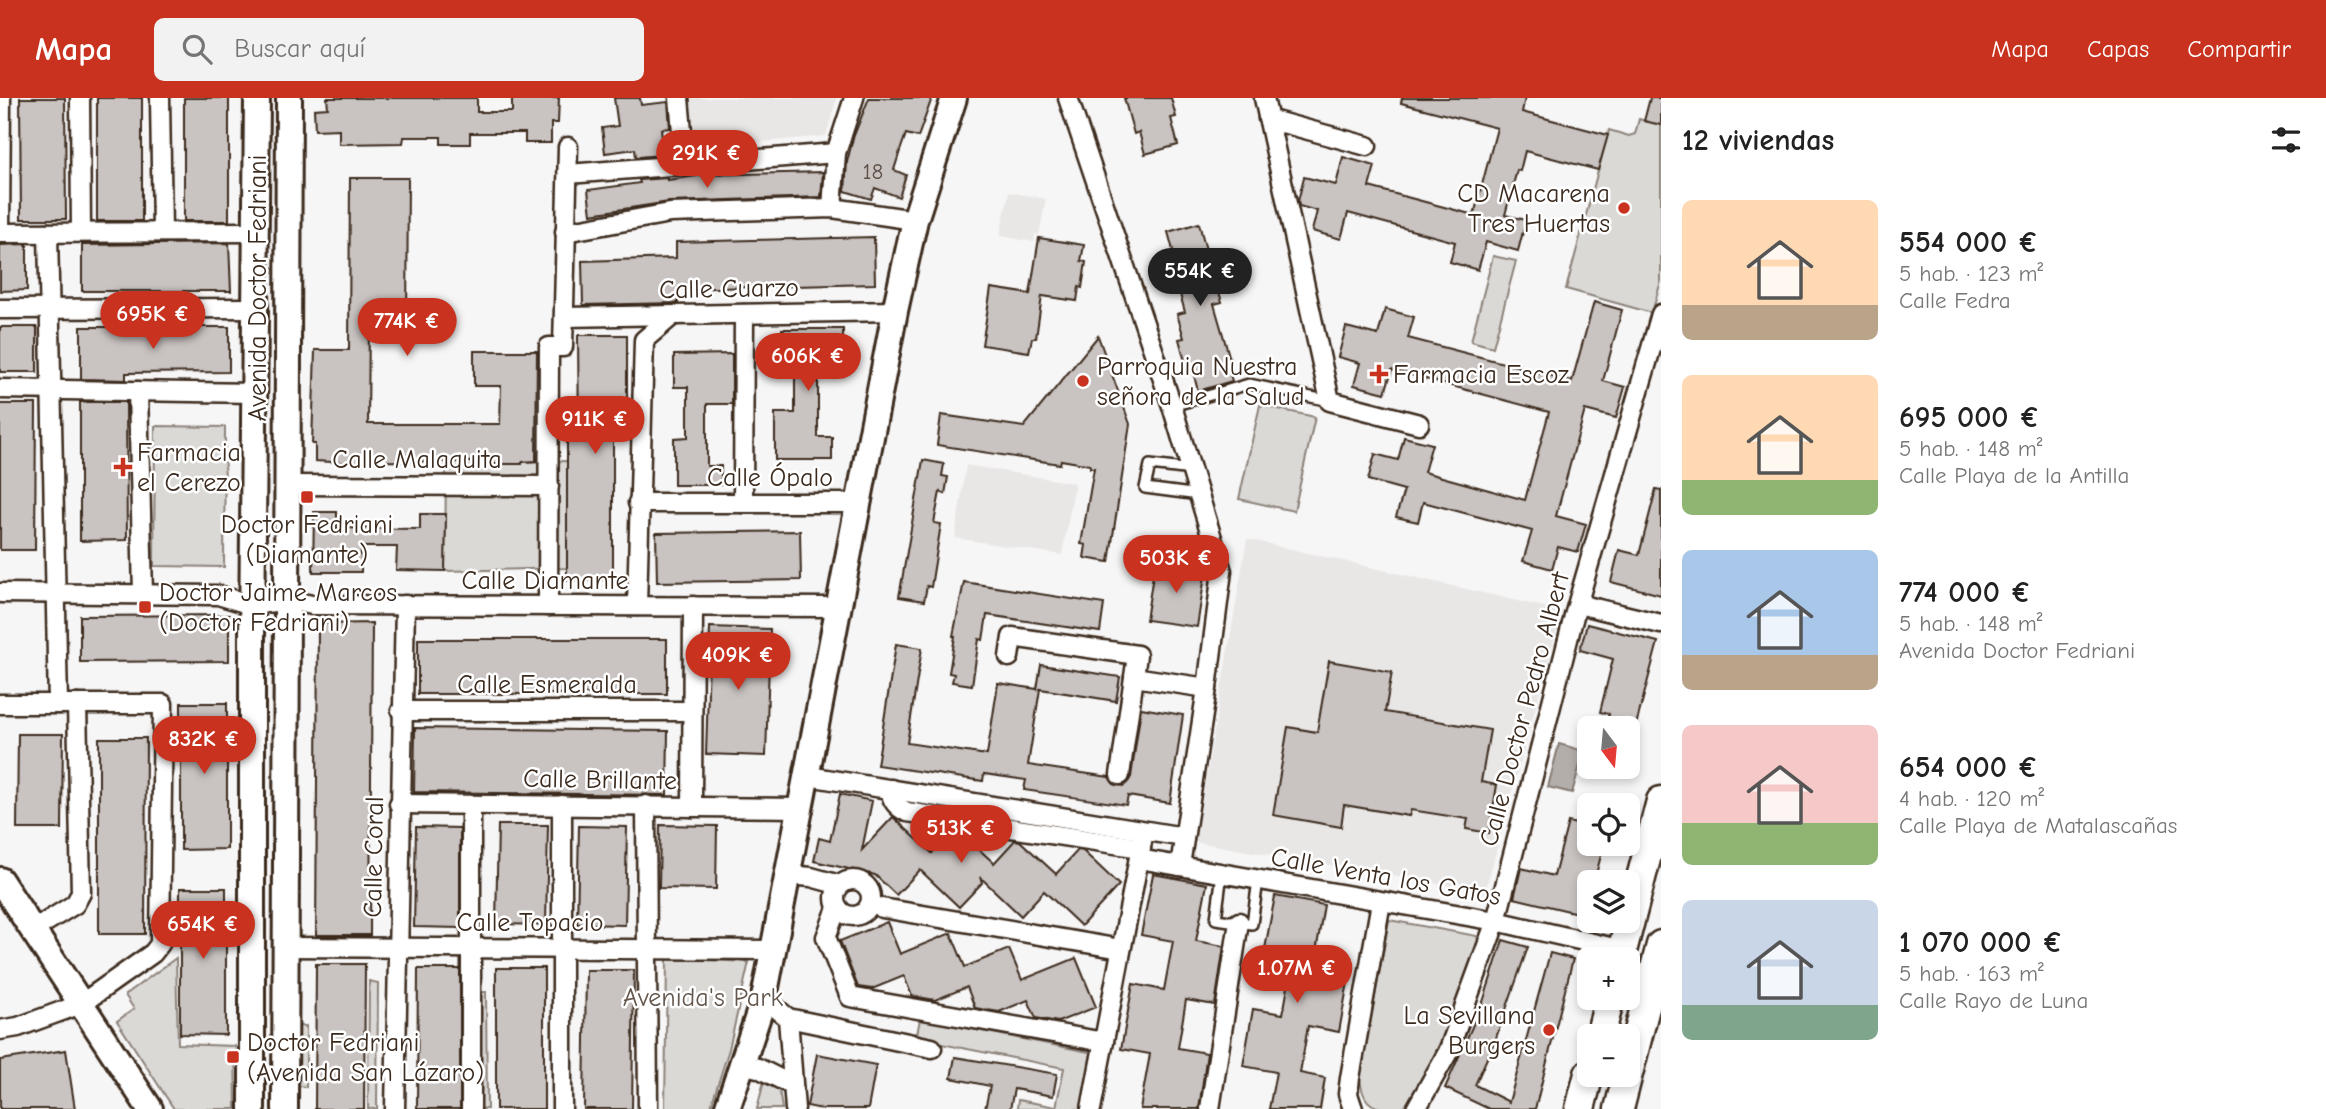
<!DOCTYPE html>
<html lang="es">
<meta charset="utf-8">
<style>
:root{--surface:#fff;--page:#f2f2f2;--text:#222;--muted:#767676;--accent:#c8321e}
body{margin:0;font-family:"Comic Neue",sans-serif;background:var(--page);color:var(--text);height:100vh;display:flex;flex-direction:column;font-size:26px;white-space:nowrap}
*{box-sizing:border-box;margin:0}
p{font-size:23px;color:var(--muted)}
.icon{flex:none;width:38px;height:38px;fill:none;stroke:currentColor;stroke-width:2;stroke-linecap:round;stroke-linejoin:round}
.map{position:relative;flex:1;overflow:hidden}
.drawer{display:flex;flex-direction:column;background:var(--surface);width:665px}
.drawer>*{flex:none}
.needle{width:46px;rotate:164deg}
.tools{position:absolute;left:1577px;top:618px;display:grid;gap:14px}
.tools a{display:grid;place-items:center;width:63px;height:63px;border-radius:10px;background:var(--surface);box-shadow:0 4px 10px #0003;font-size:35px}
.price{position:absolute;translate:-50% -60px;padding:0 16px;border-radius:24px;background:var(--accent);color:#fff;font-size:23px;line-height:46px;filter:drop-shadow(0 2px 4px #0008)}
.price::after{content:'';position:absolute;left:50%;top:42px;width:21px;height:16px;margin-left:-10px;background:inherit;clip-path:polygon(0 0,100% 0,50% 100%)}
.price.selected{background:#222;color:#fff}
ul{padding:0;list-style:none}
li{display:flex;align-items:center;gap:21px;height:175px;padding:0 21px}
li span{display:grid;place-items:center;flex:none;width:196px;height:140px;border-radius:10px;color:#555}
li>.icon{margin-inline-start:auto}
span .icon{width:84px;height:84px;fill:#fffc;stroke-width:1}
li b{font-size:30px}
h2{display:flex;justify-content:space-between;align-items:center;height:84px;padding:0 21px;font-size:30px}
header{display:flex;align-items:center;gap:42px;box-sizing:border-box;height:98px;padding:0 35px;background:var(--accent);color:#fff}
header strong{font-size:33px}
nav{display:flex;gap:38px;margin-inline-start:auto;font-size:24px}
.search{width:490px;height:63px;background:var(--page);display:flex;align-items:center;gap:18px;box-sizing:border-box;padding:0 24px;border-radius:10px;color:var(--muted);font-size:26px}
main{display:flex;flex:1;min-height:0}
.map>svg:first-child{display:block}
.built{fill:#e9e7e6}
.green{fill:#dbd9d6;stroke:#8b827a;stroke-width:2}
.water{fill:#b4aeaa;stroke:#847972;stroke-width:2}
.building{fill:#c9c3c1;stroke:#3b2a1e;stroke-width:2}
.lines{fill:none;stroke-linecap:round;stroke-linejoin:round}
.lane-casing{stroke:#3b2a1e;stroke-width:14}
.street-casing{stroke:#3b2a1e;stroke-width:23}
.secondary-casing{stroke:#3b2a1e;stroke-width:30}
.primary-casing{stroke:#3b2a1e;stroke-width:33}
.lane{stroke:#fff;stroke-width:9}
.street{stroke:#fff;stroke-width:18}
.secondary{stroke:#fff;stroke-width:24}
.primary{stroke:#fff;stroke-width:28}
.poi-dot{fill:#c8321e;stroke:#fff;stroke-width:2.5}
.labels{text-anchor:middle;stroke-width:5;stroke-linejoin:round;paint-order:stroke}
.number-label{font-size:23px;fill:#5e5047}
.poi-label{font-size:26px;fill:#3b2a1e;stroke:#fff;text-anchor:start}
.street-label{font-size:26px;fill:#3b2a1e;stroke:#fff}
.park-label{font-size:26px;fill:#63564c;stroke:#fff}
</style>
<header>
<strong>Mapa</strong>
<div class="search"><svg class="icon" aria-label="search" viewBox="0 0 24 24"><circle cx="10" cy="10" r="6"/><path d="M15 15l6 6"/></svg>Buscar aquí</div>
<nav><a>Mapa</a><a>Capas</a><a>Compartir</a></nav>
</header>
<main>
<div class="map">
<svg width="1661" height="1011" viewBox="0 0 1661 1011">
<rect width="100%" height="100%" fill="#f7f6f6"/>
<filter id="ink" filterUnits="userSpaceOnUse"><feTurbulence type="fractalNoise" baseFrequency=".0143" numOctaves="2"/><feDisplacementMap in="SourceGraphic" scale="14" xChannelSelector="R" yChannelSelector="G"/><feConvolveMatrix kernelMatrix="1 2 1 2 8 2 1 2 1" color-interpolation-filters="sRGB"/></filter>
<g filter="url(#ink)">
<g class="built">
<path d="M690,0h147l-11,38 -108,10v-8l-33,4 -2,-21 9,-1z"/>
<path d="M1009,94l37,7 -7,36 -4,-1 -1,8 -34,-6z"/>
<path d="M966,367l109,18 -13,72 -107,-17z"/>
<path d="M1247,441l315,72 -77,281 -290,-50z"/>
</g>
<g class="green">
<path d="M1639,21l22,6v156l-9,32 -86,-24 43,-159 20,6 6,-2z"/>
<path d="M1493,158l23,5 -23,86 -22,-6z"/>
<path d="M1260,307l55,12 -21,94 -55,-12z"/>
<path d="M155,328l70,1 -1,140 -70,-1z"/>
<path d="M446,363l76,3v-2l45,-1v107l-122,3z"/>
<path d="M1389,822l88,16 1,5 -26,77 -41,85c-7,5 -11,6 -20,6 -22,0 -29,-10 -31,-31z"/>
<path d="M176,860l2,86 57,2 1,63h-62l-57,-88 17,-12 -9,-14z"/>
<path d="M667,860l82,4 -20,87 -19,60h-45z"/>
<path d="M369,883l9,2 -1,126h-9z"/>
<path d="M475,894h11l1,117h-11z"/>
<path d="M920,921l174,34 -11,56h-66l1,-9 38,7 8,-39 -148,-29z"/>
<path d="M299,928h7v61l-7,-1z"/>
<path d="M764,983l15,8 3,20h-25z"/>
</g>
<path class="water" d="M1559,646l25,7 -12,42 -24,-6z"/>
<g class="building">
<path d="M20,0h45l1,121h-45z"/>
<rect x="97" y="0" width="45" height="123"/>
<rect x="184" y="0" width="45" height="123"/>
<path d="M327,0h150v14h35v-14h47l-1,25h-7v20h-26v-10h-55v11h-29v-7h-37l-1,6 -64,1v-15l-24,1 -1,-21 14,-1z"/>
<path d="M614,0h26l1,7 27,-3 2,26 -9,1 3,26 -28,2 -1,-8 -30,4 -3,-25 16,-2z"/>
<path d="M869,0h63l-14,39 -12,-3 -6,17 -6,19 12,5 -7,22 -24,-9 -4,11 -26,-8 2,-29 6,-24z"/>
<path d="M1124,0h47l5,19 -5,1 7,27 -33,9 -6,-22 -5,2z"/>
<path d="M1402,0h123l-3,14 86,23 -10,35 -73,-19 -5,20 -3,-1 -12,45 21,5 -8,31 -32,-9 -8,28 -28,-8 5,-20 -107,-29 -7,26 -29,-8 5,-20 -18,-5 -1,-5 6,-24 32,8 7,-28 32,9 -6,21 105,28 23,-87 -96,-25z"/>
<path d="M1650,0h11v27l-17,-4z"/>
<path d="M823,74l-2,25 -152,5 -78,12 -3,-24 52,-7 -1,-3 28,-2v2l37,-5z"/>
<path d="M350,80h58l-1,146h-38l-1,100h132l1,-38h-27v-35h63l-1,110 -14,1v2h-37v-2l-119,-1v3l-51,-3v-17h-3l3,-94h34z"/>
<path d="M1199,125l7,27 7,-2 8,29 -6,1 7,24 -8,2 16,55 -4,1 6,21 -34,10 -6,-23 -5,1 -8,-30 5,-1 -7,-24 8,-2 -16,-57 5,-1 -6,-22z"/>
<path d="M874,139l1,47 -197,5v14l-95,2 -1,-44 94,-3v-16z"/>
<path d="M1039,140l45,7 -3,16 5,1 -4,26 -3,-1 -2,14 -35,-5 -6,42h-4l-3,14 -47,-7 9,-57 39,6z"/>
<path d="M229,145l2,48h-149v-46z"/>
<path d="M27,146v46l-27,1v-46z"/>
<path d="M1594,204l28,8 -19,71 22,6 -9,31 -31,-8 -29,106 30,8 -8,28 -20,-5 -6,22 -29,-8 9,-30 -109,-29 -5,20 -22,-5 8,-27 -36,-10 7,-26 23,6 6,-23 28,7 -8,28 101,28 24,-88 -157,-42 -7,23 -31,-8 6,-22 -22,-6 8,-30 32,8 7,-26 29,8 -6,21 164,43z"/>
<rect x="0" y="229" width="37" height="45"/>
<path d="M81,229h148v45l-103,1v7l-45,-1z"/>
<path d="M782,231h61v47h-25v61h14v23h-57v-47h20v-58l-13,1z"/>
<path d="M578,237h49v102h-14v143h-46v-143h12z"/>
<path d="M1098,238l32,88 -21,138 -25,-4 2,-13 -5,-1 13,-76h-4v-3l-29,-5 -1,4 -123,-19 4,-30 83,12z"/>
<path d="M732,256v50h-25v62h14v19h-47v-47l14,-1v-50h-14v-32z"/>
<path d="M80,304h46l1,138 -47,1z"/>
<path d="M0,306h36l-1,146h-35z"/>
<path d="M923,362l21,4 -2,12 6,1 -3,17 -5,-2 -6,31 7,1 -10,63 -4,-1 -3,15 -25,-4z"/>
<path d="M1656,391l5,1v105l-50,-13 8,-32 20,5z"/>
<path d="M314,414h23v16l83,1v-15h26l-1,57 -49,-1 1,-23h-36v25h-48z"/>
<path d="M800,433l1,49 -144,2 -1,-49z"/>
<path d="M1155,464l51,7 -9,58 -51,-7z"/>
<path d="M964,484l140,22 -4,28 -113,-17 -4,25 -4,-1 -7,46 -20,-3 2,-8 -5,-1 6,-37h-2z"/>
<path d="M229,517v46l-149,1v-46z"/>
<path d="M372,525l-2,312h-54l2,-311z"/>
<path d="M1587,526l71,18 -23,87 -28,-7 2,-8 -9,-2 13,-53 -33,-9z"/>
<path d="M710,529l60,2 -4,127 -60,-2z"/>
<rect x="418" y="541" width="249" height="55"/>
<path d="M896,546l26,4 -15,95 80,12 11,-72 39,6 4,-24 79,12 -4,24 -76,-12 -12,76 81,12 5,7 10,2 7,-9 10,-69 42,7 -13,88 -42,-7 -2,9 -102,-15 2,-10 -42,-6 -1,7 -106,-16z"/>
<path d="M1329,563l63,11 -7,40 105,18 -9,52 16,3 -8,48 -23,-4 2,-10 -57,-9 -2,6 -65,-11 -3,22 -68,-12 15,-88 29,5z"/>
<path d="M181,605h46v146l-46,1z"/>
<path d="M415,630l253,3 -1,64 -253,-3z"/>
<path d="M18,636h45l-1,95h-45z"/>
<path d="M99,640h47l-1,196h-46z"/>
<path d="M840,696l32,7 -10,49 31,-33 39,36 21,-22 7,1 34,31 21,-23 5,1 36,33 22,-24 5,1 36,34 -38,41 -37,-35 -23,25 -41,-39 2,6 -23,24 -39,-37 -24,25 -21,-20 -61,-14 5,-23 11,3z"/>
<path d="M1568,724l21,5v17h15l-10,38h-5v21l-3,12 -72,-17 7,-30 33,8z"/>
<path d="M498,727h50l-2,100 -50,-1z"/>
<path d="M660,727l57,1 -1,63 -57,-1z"/>
<path d="M579,728l48,1 -2,98 -48,-1z"/>
<path d="M416,729l44,1v100l-46,-1z"/>
<path d="M1153,776l54,10 -11,57 28,5 -9,59 -29,-5 -8,48 29,5 -8,56h-59l10,-55 -29,-5 12,-65 31,6 9,-49 -32,-6z"/>
<path d="M180,790h46v147l-46,-1z"/>
<path d="M1275,798l49,9 -9,53 36,7 -12,67 -31,-6 -8,47 25,5 -5,31h-51l7,-37 -33,-6 10,-57 30,5 10,-54 -29,-6z"/>
<path d="M887,824l13,32 51,-21 14,34 44,-18 13,31 54,-22 20,49 -38,15 -22,-4 -8,-18 -29,12 -24,-4 -8,-21 -32,13 -23,-4 -8,-20 -32,13 -14,-2 -18,-46z"/>
<path d="M1503,842l25,7 -32,91 -21,47 34,17 41,-149 23,6 -38,150h-46l-44,-21 38,-86z"/>
<path d="M316,866h49l-1,145h-49z"/>
<rect x="496" y="870" width="48" height="141"/>
<path d="M418,871h42v140h-43z"/>
<path d="M586,872h48l-2,139h-48z"/>
<path d="M66,952l9,59h-75v-49z"/>
<path d="M817,956l59,11 -8,44h-46l-15,-3z"/>
<path d="M955,959l102,17 -4,22 -39,-7 -4,20h-25l5,-23 -39,-8z"/>
</g>
<g class="lines">
<g class="lane-casing">
<g id="lane">
<path d="M1172,308l77,-22 81,17"/>
<path d="M1192,372l-42,-5 -5,23 54,7"/>
<path d="M1222,775l-6,46 36,5 6,-44"/>
</g>
</g>
<g class="street-casing">
<g id="street">
<path d="M80,0l1,134"/>
<path d="M160,0l2,134"/>
<path d="M679,0l6,67"/>
<path d="M1068,0l104,308 50,165 -15,117 -27,178"/>
<path d="M1264,0l66,303 89,23"/>
<path d="M1268,21l99,27"/>
<path d="M568,76l268,-21"/>
<path d="M832,110l4,-55 18,-55"/>
<path d="M565,134l105,-19 162,-5 83,12"/>
<path d="M0,135l256,-1"/>
<path d="M0,135l1,-135"/>
<path d="M48,135l10,471"/>
<path d="M0,211l255,-1"/>
<path d="M565,219l330,-6"/>
<path d="M0,291l255,4"/>
<path d="M138,293l5,203"/>
<path d="M286,387l263,1"/>
<path d="M638,405h221"/>
<path d="M743,405l1,-189"/>
<path d="M0,495l218,2 34,10 36,-5 24,5 527,2"/>
<path d="M1578,506l83,20"/>
<path d="M548,508l1,-259h14l5,-200"/>
<path d="M637,508l7,-266 28,-24"/>
<path d="M1009,559l3,-20 125,18 -3,22 73,11"/>
<path d="M0,606h163l-3,240 -7,9 -72,51 -63,23 -18,3"/>
<path d="M401,613h291"/>
<path d="M1120,677l14,-98"/>
<path d="M808,678l376,61"/>
<path d="M891,691c-1,11 7,19 16,23l234,36"/>
<path d="M399,706l401,4"/>
<path d="M562,707v304"/>
<path d="M646,707l2,304"/>
<path d="M692,709l1,-201"/>
<path d="M1139,761l357,62 127,29"/>
<path d="M789,777l22,2 29,8"/>
<circle cx="853" cy="800" r="18"/>
<path d="M837,810l-11,29 24,60 254,45"/>
<path d="M882,810l239,41"/>
<path d="M33,832l42,-26 6,-11 -4,-189"/>
<path d="M286,849l487,3"/>
<path d="M764,900l24,20 7,91"/>
<path d="M788,920l144,30"/>
<path d="M744,967l14,3 34,17"/>
<path d="M395,1011l10,-504"/>
<path d="M471,1011v-304"/>
<path d="M1091,1011l53,-278"/>
<path d="M1210,1011l29,-187"/>
<path d="M1353,1011l-5,-15 2,-16 31,-176"/>
<path d="M1416,1011l32,-57 48,-131 78,-305 87,-302"/>
</g>
</g>
<g class="secondary-casing">
<g id="secondary">
<path d="M0,782l150,229"/>
<path d="M252,1011v-471l5,-540"/>
<path d="M285,1011l4,-1011"/>
<path d="M727,1011l37,-111 131,-687 20,-91 39,-122"/>
</g>
</g>
<g class="primary-casing">
<g id="primary">
<path d="M1620,861l41,-158"/>
<path d="M1600,938l10,-38"/>
<path d="M1580,1011l9,-35"/>
<path d="M1619,1011l42,-164"/>
</g>
</g>
<use href="#lane" class="lane"/>
<use href="#street" class="street"/>
<use href="#secondary" class="secondary"/>
<use href="#primary" class="primary"/>
</g>
</g>
<g class="poi-dot">
<circle cx="1624" cy="110" r="7"/>
<path d="M1375.5 265.5h7v7h7v7h-7v7h-7v-7h-7v-7h7z"/>
<circle cx="1083" cy="283" r="7"/>
<path d="M119.5 358.5h7v7h7v7h-7v7h-7v-7h-7v-7h7z"/>
<rect x="300" y="392" width="14" height="14" rx="3.5"/>
<rect x="138" y="502" width="14" height="14" rx="3.5"/>
<circle cx="1549" cy="932" r="7"/>
<rect x="226" y="952" width="14" height="14" rx="3.5"/>
</g>
<g class="labels">
<g class="number-label">
<text x="873" y="81">18</text>
</g>
<g class="poi-label">
<text x="1610" y="104" text-anchor="end">CD Macarena<tspan x="1610" dy="30">Tres Huertas</tspan></text>
<text x="1097" y="277">Parroquia Nuestra<tspan x="1097" dy="30">señora de la Salud</tspan></text>
<text x="1393" y="285">Farmacia Escoz</text>
<text x="137" y="363">Farmacia<tspan x="137" dy="30">el Cerezo</tspan></text>
<text x="307" y="435" text-anchor="middle">Doctor Fedriani<tspan x="307" dy="30">(Diamante)</tspan></text>
<text x="159" y="503">Doctor Jaime Marcos<tspan x="159" dy="30">(Doctor Fedriani)</tspan></text>
<text x="1535" y="926" text-anchor="end">La Sevillana<tspan x="1535" dy="30">Burgers</tspan></text>
<text x="247" y="953">Doctor Fedriani<tspan x="247" dy="30">(Avenida San Lázaro)</tspan></text>
</g>
<g class="street-label">
<text transform="translate(257 190) rotate(-90)" y="9">Avenida Doctor Fedriani</text>
<text transform="translate(729 190) rotate(-1)" y="9">Calle Cuarzo</text>
<text x="417" y="370">Calle Malaquita</text>
<text x="770" y="388">Calle Ópalo</text>
<text x="545" y="491">Calle Diamante</text>
<text x="547" y="595">Calle Esmeralda</text>
<text transform="translate(1524 611) rotate(-75)" y="9">Calle Doctor Pedro Albert</text>
<text transform="translate(600 681) rotate(1)" y="9">Calle Brillante</text>
<text transform="translate(373 759) rotate(-89)" y="9">Calle Coral</text>
<text transform="translate(1386 778) rotate(10)" y="9">Calle Venta los Gatos</text>
<text x="530" y="833">Calle Topacio</text>
</g>
<g class="park-label">
<text x="703" y="908">Avenida's Park</text>
</g>
</g>
</svg>
<div class="tools">
<a><svg class="needle" viewBox="-14 -14 28 28"><path d="M0-13l5 13h-10z" fill="#e53935"/><path d="M0 13l5-13h-10z" fill="#767676"/></svg></a>
<a><svg class="icon" aria-label="locate" viewBox="0 0 24 24"><circle cx="12" cy="12" r="6"/><path d="M12 2v4M12 18v4M2 12h4M18 12h4"/></svg></a>
<a><svg class="icon" aria-label="layers" viewBox="0 0 24 24"><path d="M12 4l9 5-9 5-9-5zM3 14l9 5 9-5"/></svg></a>
<a>+</a>
<a>−</a>
</div>
<b class="price" style="left:707px;top:92px">291K €</b>
<b class="price selected" style="left:1200px;top:210px">554K €</b>
<b class="price" style="left:153px;top:253px">695K €</b>
<b class="price" style="left:407px;top:260px">774K €</b>
<b class="price" style="left:808px;top:295px">606K €</b>
<b class="price" style="left:595px;top:358px">911K €</b>
<b class="price" style="left:1176px;top:497px">503K €</b>
<b class="price" style="left:738px;top:594px">409K €</b>
<b class="price" style="left:204px;top:678px">832K €</b>
<b class="price" style="left:961px;top:767px">513K €</b>
<b class="price" style="left:203px;top:863px">654K €</b>
<b class="price" style="left:1297px;top:907px">1.07M €</b>
</div>
<section class="drawer">
<h2>12 viviendas<svg class="icon" aria-label="filters" viewBox="0 0 24 24"><path d="M4 7h16M4 17h16"/><circle cx="9" cy="7" r="2"/><circle cx="15" cy="17" r="2"/></svg></h2>
<ul>
<li><span style="background:linear-gradient(#ffd9b3 75%,#b9a48a 0)"><svg class="icon" aria-label="home" viewBox="0 0 24 24"><path d="M3 11l9-7 9 7M6 9v11h12V9"/></svg></span><div><b>554 000 €</b><p>5 hab. · 123 m²</p><p>Calle Fedra</p></div></li>
<li><span style="background:linear-gradient(#ffd9b3 75%,#8fb573 0)"><svg class="icon" aria-label="home" viewBox="0 0 24 24"><path d="M3 11l9-7 9 7M6 9v11h12V9"/></svg></span><div><b>695 000 €</b><p>5 hab. · 148 m²</p><p>Calle Playa de la Antilla</p></div></li>
<li><span style="background:linear-gradient(#a9c7e8 75%,#b9a48a 0)"><svg class="icon" aria-label="home" viewBox="0 0 24 24"><path d="M3 11l9-7 9 7M6 9v11h12V9"/></svg></span><div><b>774 000 €</b><p>5 hab. · 148 m²</p><p>Avenida Doctor Fedriani</p></div></li>
<li><span style="background:linear-gradient(#f6c9c9 70%,#8fb573 0)"><svg class="icon" aria-label="home" viewBox="0 0 24 24"><path d="M3 11l9-7 9 7M6 9v11h12V9"/></svg></span><div><b>654 000 €</b><p>4 hab. · 120 m²</p><p>Calle Playa de Matalascañas</p></div></li>
<li><span style="background:linear-gradient(#c9d6e8 75%,#7fa58c 0)"><svg class="icon" aria-label="home" viewBox="0 0 24 24"><path d="M3 11l9-7 9 7M6 9v11h12V9"/></svg></span><div><b>1 070 000 €</b><p>5 hab. · 163 m²</p><p>Calle Rayo de Luna</p></div></li>
</ul>
</section>
</main>
